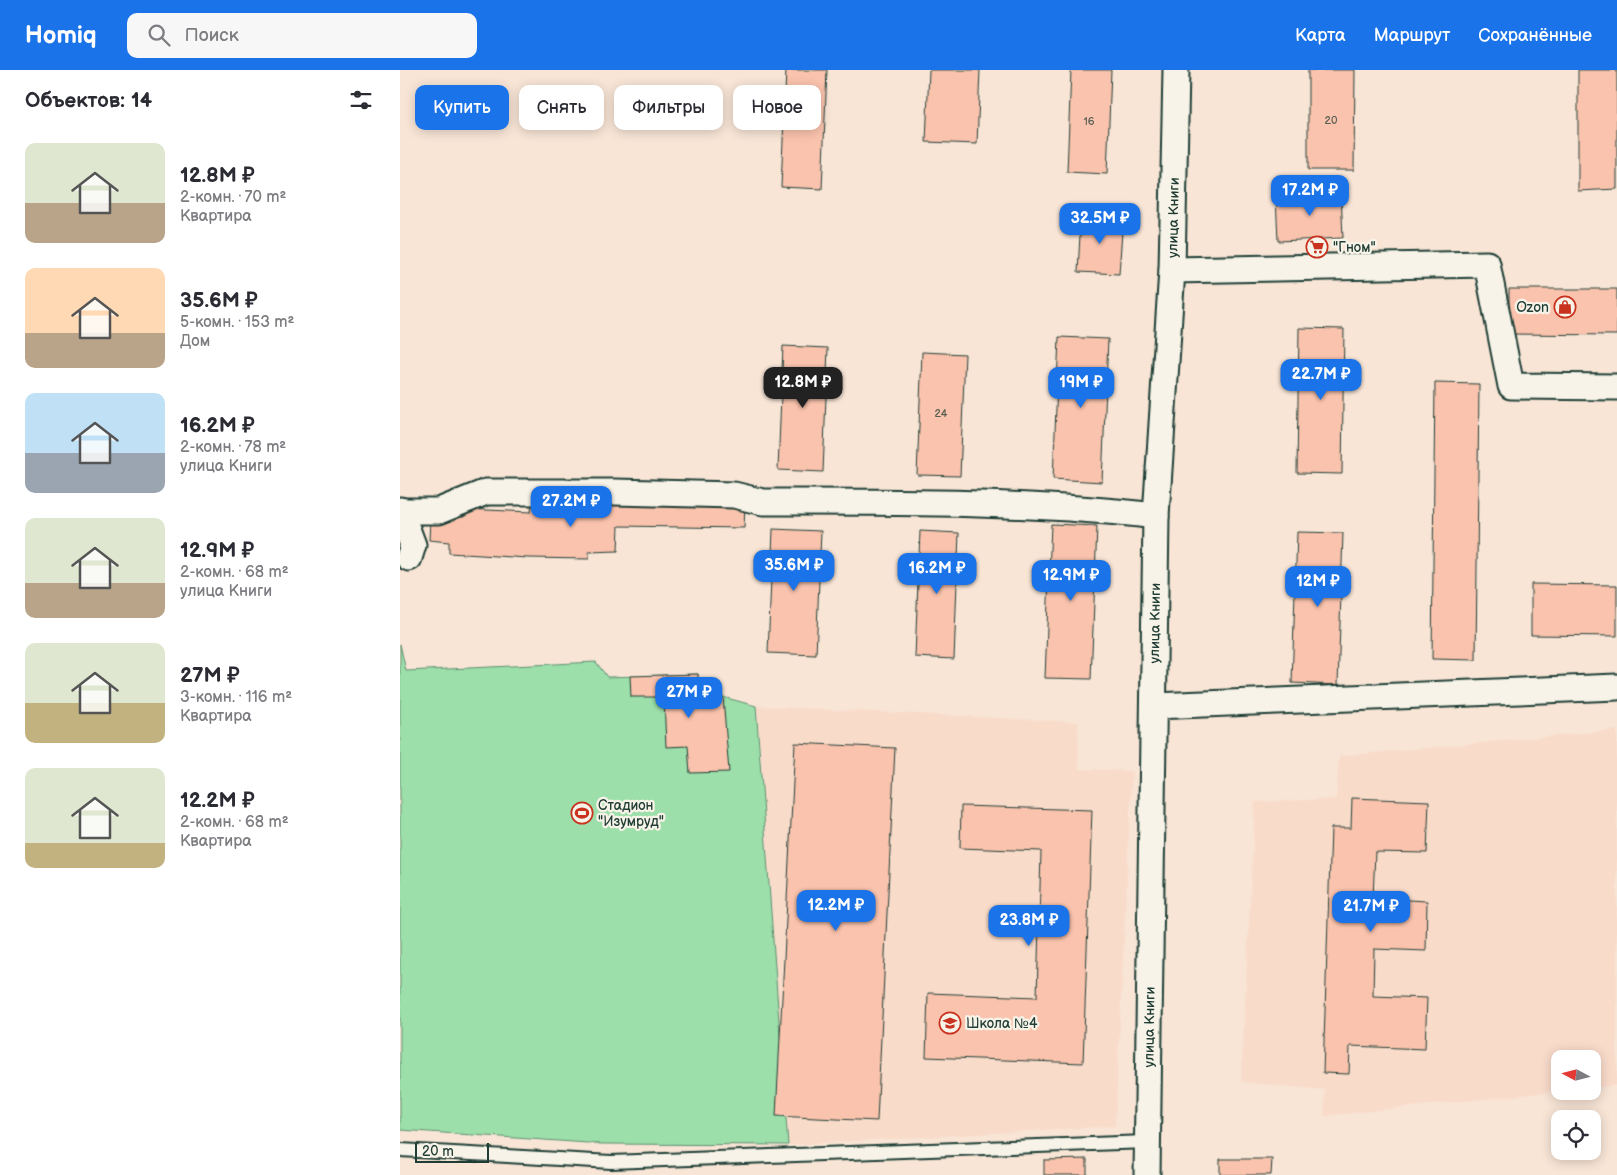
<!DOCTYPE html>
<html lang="ru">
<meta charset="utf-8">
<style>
:root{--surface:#fff;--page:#f7f7f7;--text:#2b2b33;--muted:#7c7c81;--accent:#1a73e8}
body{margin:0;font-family:"Balsamiq Sans",sans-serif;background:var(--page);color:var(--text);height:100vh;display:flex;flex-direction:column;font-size:19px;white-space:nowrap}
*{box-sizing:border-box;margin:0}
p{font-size:16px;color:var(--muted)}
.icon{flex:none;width:28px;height:28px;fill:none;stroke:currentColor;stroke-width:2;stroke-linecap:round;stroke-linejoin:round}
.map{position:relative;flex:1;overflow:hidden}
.drawer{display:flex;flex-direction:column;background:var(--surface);width:400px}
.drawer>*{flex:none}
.guide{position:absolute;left:15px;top:15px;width:475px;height:45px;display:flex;gap:10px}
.needle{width:32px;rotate:277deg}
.tools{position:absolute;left:1151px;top:980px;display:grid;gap:10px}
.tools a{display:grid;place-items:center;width:50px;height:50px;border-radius:10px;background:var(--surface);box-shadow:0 2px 12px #0003;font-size:25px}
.scale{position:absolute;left:15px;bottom:12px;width:74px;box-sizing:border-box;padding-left:5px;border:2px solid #1f3d34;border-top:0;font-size:14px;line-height:18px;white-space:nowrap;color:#1f3d34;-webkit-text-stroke:4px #f7f3e8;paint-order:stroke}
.price{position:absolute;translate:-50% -42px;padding:0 11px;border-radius:10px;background:var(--accent);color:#fff;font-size:16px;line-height:32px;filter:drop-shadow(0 1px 2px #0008)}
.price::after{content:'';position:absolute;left:50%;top:30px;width:15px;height:11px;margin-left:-8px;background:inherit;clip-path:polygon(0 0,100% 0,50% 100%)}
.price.on{background:#222;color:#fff}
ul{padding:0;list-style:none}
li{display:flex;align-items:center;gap:15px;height:125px;padding:0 25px}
li span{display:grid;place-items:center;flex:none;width:140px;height:100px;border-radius:10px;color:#555}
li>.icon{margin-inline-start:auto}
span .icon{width:60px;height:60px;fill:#fffc;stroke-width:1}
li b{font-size:21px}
h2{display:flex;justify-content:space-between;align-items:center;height:60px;padding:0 25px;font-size:21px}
.chip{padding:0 18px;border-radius:10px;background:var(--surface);box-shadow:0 2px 12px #0003;font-size:18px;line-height:45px}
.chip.on{background:var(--accent);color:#fff}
header{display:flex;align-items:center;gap:30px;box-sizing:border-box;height:70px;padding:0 25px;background:var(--accent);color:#fff}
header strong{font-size:24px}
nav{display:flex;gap:28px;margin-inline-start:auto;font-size:18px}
.search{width:350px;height:45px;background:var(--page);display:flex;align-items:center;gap:12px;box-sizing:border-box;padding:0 18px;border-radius:10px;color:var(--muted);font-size:19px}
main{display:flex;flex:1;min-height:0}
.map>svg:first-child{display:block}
.built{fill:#f9dbca}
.green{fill:#9cdfaa;stroke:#5e8e6f}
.building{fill:#fac3ad;stroke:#1f3d34}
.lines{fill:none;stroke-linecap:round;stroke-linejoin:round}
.service-casing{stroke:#1f3d34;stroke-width:16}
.minor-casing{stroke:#1f3d34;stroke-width:29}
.service{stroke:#f7f3e8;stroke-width:12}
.minor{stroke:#f7f3e8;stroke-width:25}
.labels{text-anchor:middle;stroke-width:4.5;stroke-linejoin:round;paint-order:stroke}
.number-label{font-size:11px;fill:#565e52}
.street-label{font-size:14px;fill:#1f3d34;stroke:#f7f3e8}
.poi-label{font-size:14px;fill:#1f3d34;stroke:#f7f3e8;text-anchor:start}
</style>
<header>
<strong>Homiq</strong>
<div class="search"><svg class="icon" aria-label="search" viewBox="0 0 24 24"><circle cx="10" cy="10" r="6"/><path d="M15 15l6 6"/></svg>Поиск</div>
<nav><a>Карта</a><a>Маршрут</a><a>Сохранённые</a></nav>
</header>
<main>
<section class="drawer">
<h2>Объектов: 14<svg class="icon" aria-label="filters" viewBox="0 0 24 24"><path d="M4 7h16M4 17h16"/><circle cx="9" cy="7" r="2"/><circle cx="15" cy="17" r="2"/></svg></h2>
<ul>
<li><span style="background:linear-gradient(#dfe7d0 60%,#b9a48a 0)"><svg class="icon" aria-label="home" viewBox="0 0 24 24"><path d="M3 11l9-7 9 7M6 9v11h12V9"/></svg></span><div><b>12.8M ₽</b><p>2-комн. · 70 m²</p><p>Квартира</p></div></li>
<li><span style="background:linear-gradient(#ffd9b3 65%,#b9a48a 0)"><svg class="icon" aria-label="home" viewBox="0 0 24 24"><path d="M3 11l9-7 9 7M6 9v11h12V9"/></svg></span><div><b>35.6M ₽</b><p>5-комн. · 153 m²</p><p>Дом</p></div></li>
<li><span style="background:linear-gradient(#bfe0f5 60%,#9aa5b1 0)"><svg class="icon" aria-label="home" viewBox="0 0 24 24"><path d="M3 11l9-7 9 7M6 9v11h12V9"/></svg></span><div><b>16.2M ₽</b><p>2-комн. · 78 m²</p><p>улица Книги</p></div></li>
<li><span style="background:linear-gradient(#dfe7d0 65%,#b9a48a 0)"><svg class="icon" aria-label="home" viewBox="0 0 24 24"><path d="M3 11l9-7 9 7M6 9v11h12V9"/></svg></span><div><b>12.9M ₽</b><p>2-комн. · 68 m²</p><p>улица Книги</p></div></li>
<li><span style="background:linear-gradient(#dfe7d0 60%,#c2b280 0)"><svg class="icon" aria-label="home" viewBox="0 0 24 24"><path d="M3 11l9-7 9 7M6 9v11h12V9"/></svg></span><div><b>27M ₽</b><p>3-комн. · 116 m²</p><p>Квартира</p></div></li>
<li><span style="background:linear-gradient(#dfe7d0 75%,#c2b280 0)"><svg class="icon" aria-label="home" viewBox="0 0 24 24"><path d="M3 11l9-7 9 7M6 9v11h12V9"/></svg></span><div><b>12.2M ₽</b><p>2-комн. · 68 m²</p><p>Квартира</p></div></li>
</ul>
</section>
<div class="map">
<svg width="1217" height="1105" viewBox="0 0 1217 1105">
<rect width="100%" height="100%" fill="#f8e5d6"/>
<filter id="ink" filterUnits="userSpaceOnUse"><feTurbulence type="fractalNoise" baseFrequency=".02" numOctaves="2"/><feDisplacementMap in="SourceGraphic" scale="10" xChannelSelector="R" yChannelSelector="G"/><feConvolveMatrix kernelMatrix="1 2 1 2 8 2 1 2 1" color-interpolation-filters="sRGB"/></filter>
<g filter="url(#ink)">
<g class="built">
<path d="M356,636l322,16 1,47 53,2 -17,355 -327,19z"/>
<path d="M1217,660v355l-24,3 -1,-29h-32v32l-236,25 1,-26 -84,-8 14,-280 81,-3 3,-43z"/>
</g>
<path class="green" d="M0,574l6,27 190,-9 11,15 91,-3v24l25,-1 33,9 32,439 -186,-1 -202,-14z"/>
<g class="building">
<path d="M386,0h41l-5,119 -41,-2z"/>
<path d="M529,0h51l-3,74 -51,-2z"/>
<path d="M671,0h40l-4,104 -40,-2z"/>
<path d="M908,0h47l-1,100h-46z"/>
<path d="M1178,0h39v119l-39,2z"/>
<path d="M941,123l2,45 -65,3 -2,-45z"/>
<path d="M681,146l42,2 -4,56 -41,-2z"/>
<path d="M1109,219h108v46l-108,-1z"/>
<path d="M899,258l45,1 -2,145 -45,-1z"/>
<path d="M659,267l49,2 -6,143 -49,-3z"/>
<path d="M383,276l45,2 -5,124 -45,-2z"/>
<path d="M522,282l43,2 -5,122 -43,-1z"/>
<path d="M1035,313l44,1 -3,276 -44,-1z"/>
<path d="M132,434h213l-1,24 -125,-2 -1,25 -29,1v7l-61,-1 -79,-5v-11l-20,-2 1,-20 20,1 1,-5 13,1v-8l67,3z"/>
<path d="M651,454l46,2 -6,153 -46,-1z"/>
<path d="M373,459l48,2 -5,124 -48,-2z"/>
<path d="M520,461l39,2 -5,126 -39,-2z"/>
<path d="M897,462l46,1 -5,152 -46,-2z"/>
<path d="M1131,514l86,1v51l-86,-1z"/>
<path d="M298,604v24l25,-1 6,75 -39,1 -2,-27 -22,1 -2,-50h-33l-1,-21z"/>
<path d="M395,673l100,5 -18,373 -101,-5z"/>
<path d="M952,728l77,3 -2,52 -52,-1 -2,46 54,3 -1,50 -52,-2 -1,47 54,2 -2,51 -75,-3 -1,28 -26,-1 8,-245h20z"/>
<path d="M561,736l131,4 -9,253 -157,-6 2,-64 109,4 4,-146 -81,-3z"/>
<path d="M687,1089v16h-43v-15z"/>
<path d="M820,1089h52l-1,16h-51z"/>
</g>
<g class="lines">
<g class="service-casing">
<path id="service" d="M0,1080l211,12 536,-20"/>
</g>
<g class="minor-casing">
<g id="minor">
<path d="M772,200l315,-6 24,122 106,1"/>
<path d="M0,440l13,35 -4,13"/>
<path d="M0,441h39l47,-19h129l119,3 29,7c131,0 263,-1 393,14"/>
<path d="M754,636l463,-19"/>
<path id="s1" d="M747,1105l9,-659 16,-246 4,-200"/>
</g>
</g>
<use href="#service" class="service"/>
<use href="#minor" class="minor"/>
</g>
</g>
<defs>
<g id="supermarket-ring" transform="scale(1.125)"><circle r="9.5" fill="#f7f3e8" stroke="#c8321e" stroke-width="1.5"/><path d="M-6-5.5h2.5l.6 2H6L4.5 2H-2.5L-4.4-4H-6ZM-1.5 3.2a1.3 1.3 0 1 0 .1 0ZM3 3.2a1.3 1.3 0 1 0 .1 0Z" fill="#c8321e"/></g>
<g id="shop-ring" transform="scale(1.125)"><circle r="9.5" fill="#f7f3e8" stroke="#c8321e" stroke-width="1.5"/><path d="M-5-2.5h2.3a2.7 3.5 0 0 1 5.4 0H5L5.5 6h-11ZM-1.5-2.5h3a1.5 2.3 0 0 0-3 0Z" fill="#c8321e"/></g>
<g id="stadium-ring" transform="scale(1.125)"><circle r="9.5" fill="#f7f3e8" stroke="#c8321e" stroke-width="1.5"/><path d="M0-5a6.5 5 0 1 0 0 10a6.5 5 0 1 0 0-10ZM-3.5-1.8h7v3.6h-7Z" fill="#c8321e"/></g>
<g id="school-ring" transform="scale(1.125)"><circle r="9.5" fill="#f7f3e8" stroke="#c8321e" stroke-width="1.5"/><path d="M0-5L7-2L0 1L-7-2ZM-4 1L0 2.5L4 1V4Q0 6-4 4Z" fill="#c8321e"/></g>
</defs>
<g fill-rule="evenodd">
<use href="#supermarket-ring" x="917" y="177"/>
<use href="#shop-ring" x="1165" y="237"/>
<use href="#stadium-ring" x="182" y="743"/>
<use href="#school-ring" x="550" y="953"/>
</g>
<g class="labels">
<g class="number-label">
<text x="931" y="54">20</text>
<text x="689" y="55">16</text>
<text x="541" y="347">24</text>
</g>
<g class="street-label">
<text dy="5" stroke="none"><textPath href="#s1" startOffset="958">улица Книги</textPath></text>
<text dy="5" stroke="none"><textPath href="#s1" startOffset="552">улица Книги</textPath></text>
<text dy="5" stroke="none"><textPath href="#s1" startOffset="148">улица Книги</textPath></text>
</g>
<g class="poi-label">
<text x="933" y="182">"Гном"</text>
<text x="1149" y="242" text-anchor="end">Ozon</text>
<text x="198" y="740">Стадион<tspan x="198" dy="16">"Изумруд"</tspan></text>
<text x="566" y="958">Школа №4</text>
</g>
</g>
</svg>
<div class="tools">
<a><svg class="needle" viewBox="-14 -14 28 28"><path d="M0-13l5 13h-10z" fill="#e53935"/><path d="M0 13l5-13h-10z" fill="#7c7c81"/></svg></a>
<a><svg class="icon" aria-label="locate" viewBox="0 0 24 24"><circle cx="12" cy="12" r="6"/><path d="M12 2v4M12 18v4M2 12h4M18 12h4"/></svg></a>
</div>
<div class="scale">20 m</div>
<b class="price" style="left:910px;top:147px">17.2M ₽</b>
<b class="price" style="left:700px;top:175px">32.5M ₽</b>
<b class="price" style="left:921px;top:331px">22.7M ₽</b>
<b class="price on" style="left:403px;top:339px">12.8M ₽</b>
<b class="price" style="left:681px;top:339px">19M ₽</b>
<b class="price" style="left:171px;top:458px">27.2M ₽</b>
<b class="price" style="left:394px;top:522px">35.6M ₽</b>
<b class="price" style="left:537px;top:525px">16.2M ₽</b>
<b class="price" style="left:671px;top:532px">12.9M ₽</b>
<b class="price" style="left:918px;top:538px">12M ₽</b>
<b class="price" style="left:289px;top:649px">27M ₽</b>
<b class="price" style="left:436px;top:862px">12.2M ₽</b>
<b class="price" style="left:971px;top:863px">21.7M ₽</b>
<b class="price" style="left:629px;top:877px">23.8M ₽</b>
<div class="guide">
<a class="chip on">Купить</a>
<a class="chip">Снять</a>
<a class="chip">Фильтры</a>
<a class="chip">Новое</a>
</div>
</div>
</main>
